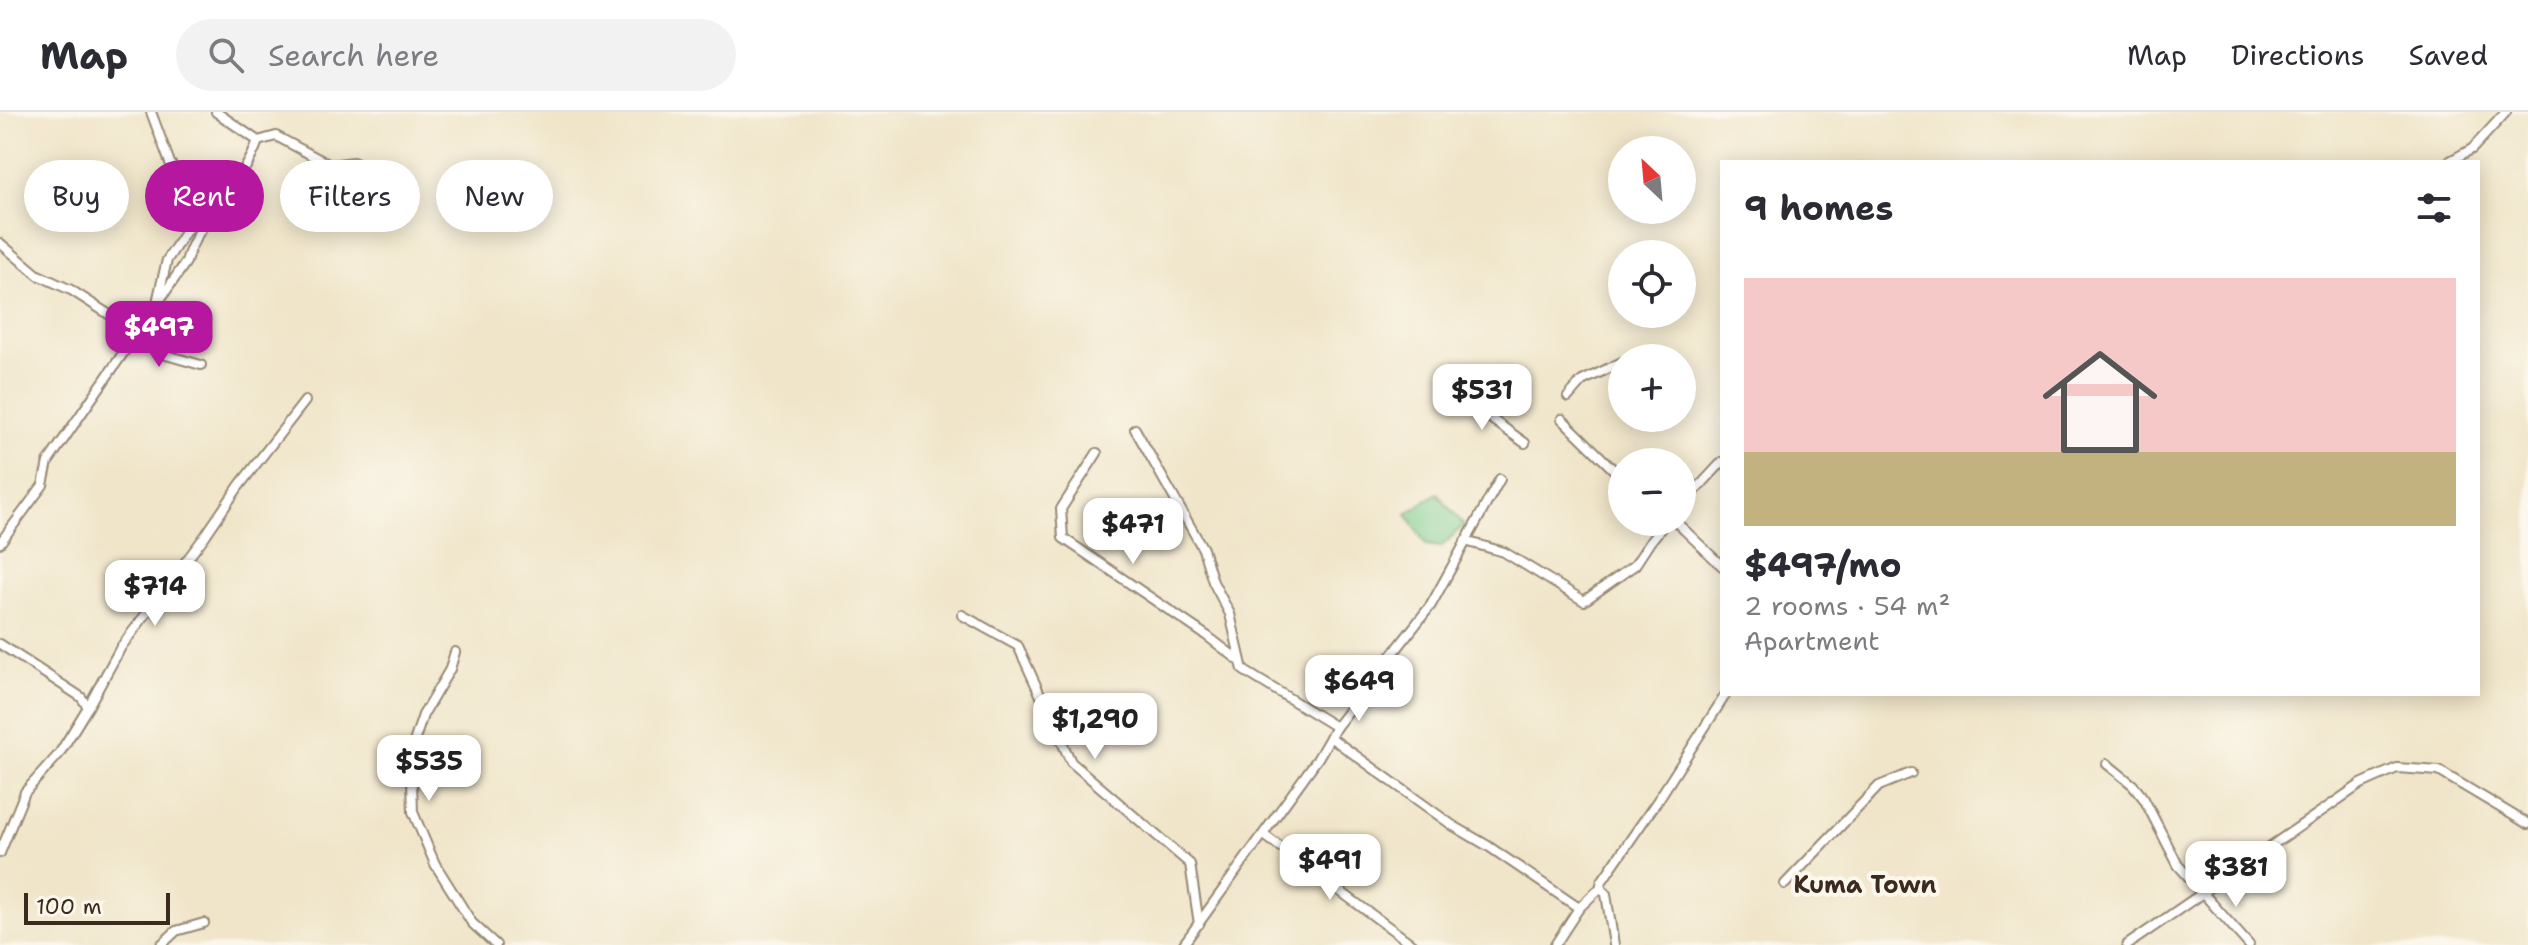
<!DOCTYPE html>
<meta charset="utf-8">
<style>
:root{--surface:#fff;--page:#f2f2f3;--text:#2b2b33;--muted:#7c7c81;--line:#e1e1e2;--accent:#b5179e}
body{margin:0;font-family:"Shantell Sans",sans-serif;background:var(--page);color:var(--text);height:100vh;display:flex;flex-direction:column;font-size:30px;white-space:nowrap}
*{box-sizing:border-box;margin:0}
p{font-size:26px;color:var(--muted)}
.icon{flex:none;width:44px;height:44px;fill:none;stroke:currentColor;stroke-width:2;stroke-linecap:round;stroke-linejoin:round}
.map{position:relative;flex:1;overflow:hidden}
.side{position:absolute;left:1720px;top:48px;width:760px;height:536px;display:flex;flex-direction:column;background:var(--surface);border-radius:0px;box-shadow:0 4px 20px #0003}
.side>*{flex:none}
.banner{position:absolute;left:24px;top:48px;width:760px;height:72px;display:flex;gap:16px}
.needle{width:52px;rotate:334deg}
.controls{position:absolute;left:1608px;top:24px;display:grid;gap:16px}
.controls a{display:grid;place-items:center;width:88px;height:88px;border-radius:50%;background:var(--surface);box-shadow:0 4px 20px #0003;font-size:40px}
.scale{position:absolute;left:24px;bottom:20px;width:146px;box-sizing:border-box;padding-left:8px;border:4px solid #3b2a1e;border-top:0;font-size:22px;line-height:28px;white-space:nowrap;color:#3b2a1e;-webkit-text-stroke:6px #fbf7ec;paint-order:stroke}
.price{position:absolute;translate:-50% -68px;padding:0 18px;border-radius:16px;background:#fff;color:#222;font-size:26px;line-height:52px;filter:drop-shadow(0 2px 4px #0008)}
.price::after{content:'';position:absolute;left:50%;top:48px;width:24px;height:18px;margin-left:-12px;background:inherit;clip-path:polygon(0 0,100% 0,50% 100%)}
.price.current{background:var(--accent);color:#fff}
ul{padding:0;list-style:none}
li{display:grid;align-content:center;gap:16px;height:424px;padding:0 24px}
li+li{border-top:2px solid var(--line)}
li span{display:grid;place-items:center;height:248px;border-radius:0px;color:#555}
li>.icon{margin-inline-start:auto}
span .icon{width:144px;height:144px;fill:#fffc;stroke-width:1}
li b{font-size:34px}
h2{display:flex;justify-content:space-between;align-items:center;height:96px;padding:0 24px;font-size:34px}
.chip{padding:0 28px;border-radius:36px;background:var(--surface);box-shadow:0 4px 20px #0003;font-size:28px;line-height:72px}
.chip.current{background:var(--accent);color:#fff}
header{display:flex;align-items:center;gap:48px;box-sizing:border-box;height:112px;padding:0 40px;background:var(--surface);border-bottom:2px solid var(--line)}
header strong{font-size:38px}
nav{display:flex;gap:44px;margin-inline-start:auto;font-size:28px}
.search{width:560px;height:72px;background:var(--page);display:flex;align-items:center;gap:20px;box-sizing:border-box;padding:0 28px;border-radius:44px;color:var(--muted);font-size:30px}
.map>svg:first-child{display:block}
.green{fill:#7ccb8b;stroke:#5c7a54;stroke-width:2}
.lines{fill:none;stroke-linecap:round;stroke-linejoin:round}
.street-casing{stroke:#968874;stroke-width:12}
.street{stroke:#fff;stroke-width:8}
.labels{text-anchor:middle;stroke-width:8;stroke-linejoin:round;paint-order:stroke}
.neighbourhood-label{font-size:24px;font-weight:bold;fill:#3b2a1e;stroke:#fbf7ec}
</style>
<header>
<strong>Map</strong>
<div class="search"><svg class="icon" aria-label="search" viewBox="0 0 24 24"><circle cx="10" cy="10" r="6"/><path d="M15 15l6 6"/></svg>Search here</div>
<nav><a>Map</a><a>Directions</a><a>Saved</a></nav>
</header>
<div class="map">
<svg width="2528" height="833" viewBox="0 0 2528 833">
<rect width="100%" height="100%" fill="#fbf7ec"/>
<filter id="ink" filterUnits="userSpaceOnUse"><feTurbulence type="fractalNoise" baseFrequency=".0125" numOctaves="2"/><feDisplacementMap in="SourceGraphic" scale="16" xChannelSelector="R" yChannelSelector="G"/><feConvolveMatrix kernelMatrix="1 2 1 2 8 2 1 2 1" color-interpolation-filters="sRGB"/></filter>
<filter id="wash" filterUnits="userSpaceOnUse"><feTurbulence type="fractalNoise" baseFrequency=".006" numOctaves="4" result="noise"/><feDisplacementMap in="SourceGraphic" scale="32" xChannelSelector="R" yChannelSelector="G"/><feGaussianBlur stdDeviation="1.8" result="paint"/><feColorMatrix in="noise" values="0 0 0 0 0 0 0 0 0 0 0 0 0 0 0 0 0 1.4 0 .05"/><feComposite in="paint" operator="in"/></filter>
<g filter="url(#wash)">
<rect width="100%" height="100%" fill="#f0e5c9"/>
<path class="green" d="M1437,381l27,32 -23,22 -15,-2 -19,-31z"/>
</g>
<g filter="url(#ink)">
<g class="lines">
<g class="street-casing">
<g id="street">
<path d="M151,0l19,51 15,22 -2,9 14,13 -4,13 -26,40 -9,38"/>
<path d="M216,0l42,29 18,-5 54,29 23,-3 19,8 4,12"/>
<path d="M2448,50l24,-13 34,-37"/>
<path d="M0,131l38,32 33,15 42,27 19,20"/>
<path d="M134,222l32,21 35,10"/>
<path d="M1630,246l7,-3"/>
<path d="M1458,283l67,48"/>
<path d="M1568,285l14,-16 40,-19"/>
<path d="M1562,307l60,59"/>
<path d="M1135,317l68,120 10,33 17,32 13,56 93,57"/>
<path d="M1097,341l-36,56 2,29 144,98 33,25"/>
<path d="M1682,393l40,-43"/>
<path d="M1676,410l46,44"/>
<path d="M1465,429l39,11 80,49 51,-36 15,-23 16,-20"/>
<path d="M0,431l43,-58 5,-23 138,-200c11,-43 56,-74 72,-121"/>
<path d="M962,503l56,31 53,116 119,102 9,60"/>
<path d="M0,532l81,53 7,10"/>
<path d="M455,540l-5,17 -27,46 -12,36 2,61 22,52 37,59 24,22"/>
<path d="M1330,625l122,88 36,21 91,62"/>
<path d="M2107,652l26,21 11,14 34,66 71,80"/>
<path d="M1264,723l149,110"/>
<path d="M0,741l25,-61 34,-38 29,-47 33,-60 84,-111 34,-50 66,-85"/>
<path d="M1785,772l94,-98 32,-13"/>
<path d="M1600,776l6,6 8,51"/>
<path d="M161,833l15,-14 28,-8"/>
<path d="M1183,833l135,-187 18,-31 95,-122 69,-126"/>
<path d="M1555,833l24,-37 21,-20 2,-7 58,-84 66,-103"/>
<path d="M2127,833l234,-161 36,-16 42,3 89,53"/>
</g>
</g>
<use href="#street" class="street"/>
</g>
</g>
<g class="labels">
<g class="neighbourhood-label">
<text x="1865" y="781">Kuma Town</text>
</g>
</g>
</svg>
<div class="controls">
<a><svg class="needle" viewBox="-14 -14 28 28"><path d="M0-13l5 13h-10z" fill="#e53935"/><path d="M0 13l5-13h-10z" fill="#7c7c81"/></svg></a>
<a><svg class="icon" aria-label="locate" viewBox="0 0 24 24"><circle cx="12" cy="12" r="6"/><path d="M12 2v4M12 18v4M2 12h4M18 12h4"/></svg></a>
<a>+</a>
<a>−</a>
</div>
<div class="scale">100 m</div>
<b class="price current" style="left:159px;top:257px">$497</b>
<b class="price" style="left:1482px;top:320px">$531</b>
<b class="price" style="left:1133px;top:454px">$471</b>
<b class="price" style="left:155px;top:516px">$714</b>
<b class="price" style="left:1359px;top:611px">$649</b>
<b class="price" style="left:1095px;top:649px">$1,290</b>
<b class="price" style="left:429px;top:691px">$535</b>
<b class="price" style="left:1330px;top:790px">$491</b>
<b class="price" style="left:2236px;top:797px">$381</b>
<div class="banner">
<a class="chip">Buy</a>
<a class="chip current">Rent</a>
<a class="chip">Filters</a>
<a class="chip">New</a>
</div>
<section class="side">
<h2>9 homes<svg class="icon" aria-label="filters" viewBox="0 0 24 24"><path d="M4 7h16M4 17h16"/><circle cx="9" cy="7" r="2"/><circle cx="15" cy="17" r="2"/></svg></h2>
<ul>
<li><span style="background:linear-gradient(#f6c9c9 70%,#c2b280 0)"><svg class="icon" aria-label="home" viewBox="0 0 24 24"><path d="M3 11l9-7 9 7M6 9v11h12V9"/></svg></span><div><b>$497/mo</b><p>2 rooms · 54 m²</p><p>Apartment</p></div></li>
</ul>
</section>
</div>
